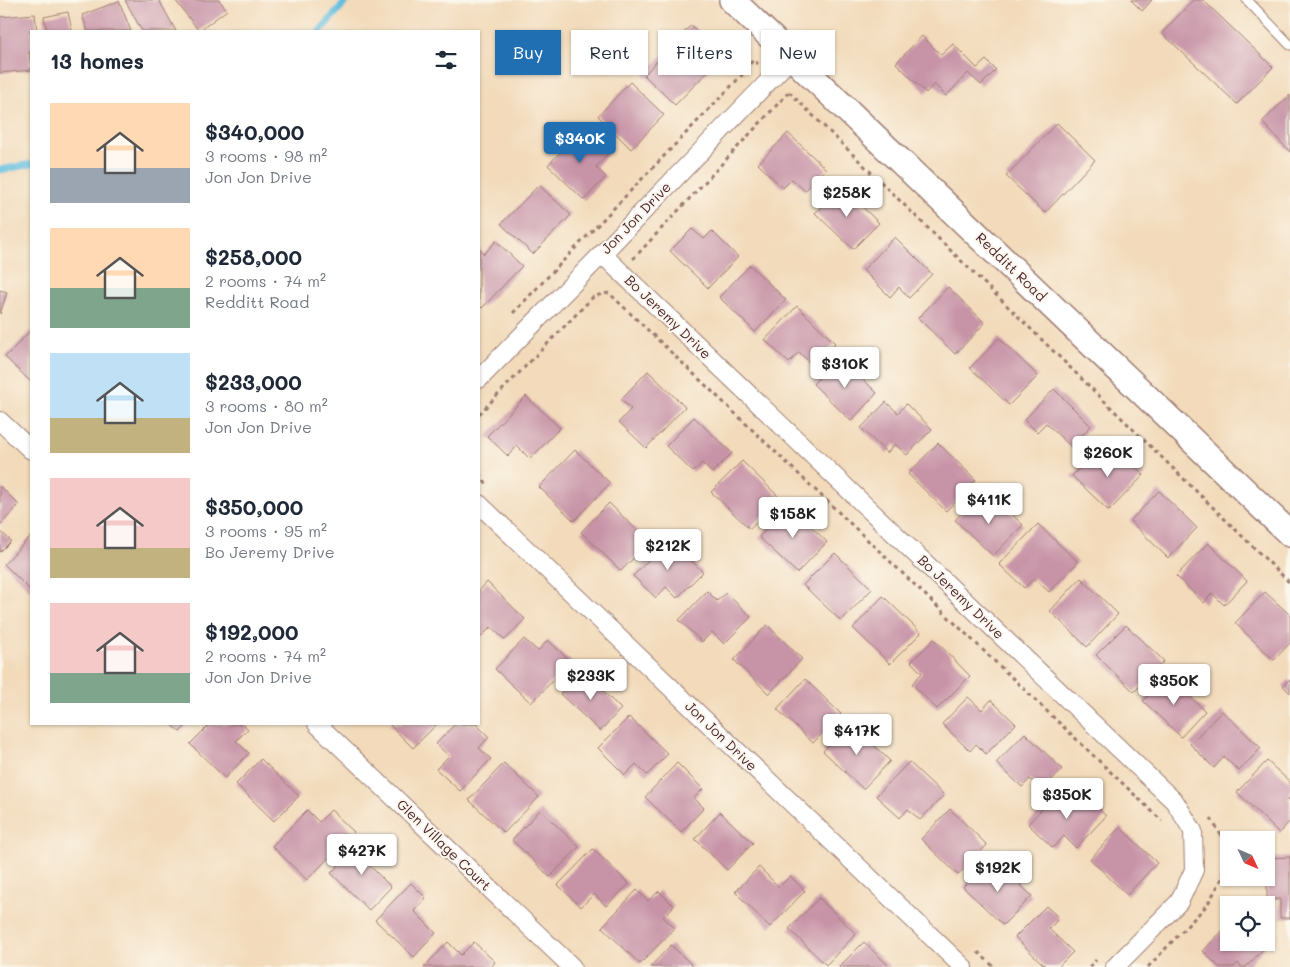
<!DOCTYPE html>
<meta charset="utf-8">
<style>
:root{--surface:#fff;--page:#f6f6f7;--text:#1f2937;--muted:#747a83;--accent:#1f6fb2}
body{margin:0;font-family:Mali,sans-serif;background:var(--page);color:var(--text);height:100vh;display:flex;flex-direction:column;font-size:19px;white-space:nowrap}
*{box-sizing:border-box;margin:0}
p{font-size:16px;color:var(--muted)}
.icon{flex:none;width:28px;height:28px;fill:none;stroke:currentColor;stroke-width:2;stroke-linecap:round;stroke-linejoin:round}
.map{position:relative;flex:1;overflow:hidden}
.sheet{position:absolute;left:30px;top:30px;width:450px;height:695px;display:flex;flex-direction:column;background:var(--surface);border-radius:0px;box-shadow:0 1px 4px #0004}
.sheet>*{flex:none}
.banner{position:absolute;left:495px;top:30px;width:475px;height:45px;display:flex;gap:10px}
.needle{width:32px;rotate:134deg}
.buttons{position:absolute;left:1220px;top:831px;display:grid;gap:10px}
.buttons a{display:grid;place-items:center;width:55px;height:55px;border-radius:0px;background:var(--surface);box-shadow:0 1px 4px #0004;font-size:25px}
.price{position:absolute;translate:-50% -42px;padding:0 11px;border-radius:5px;background:#fff;color:#222;font-size:16px;line-height:32px;filter:drop-shadow(0 1px 2px #0008)}
.price::after{content:'';position:absolute;left:50%;top:30px;width:15px;height:11px;margin-left:-8px;background:inherit;clip-path:polygon(0 0,100% 0,50% 100%)}
.price.on{background:var(--accent);color:#fff}
ul{padding:0;list-style:none}
li{display:flex;align-items:center;gap:15px;height:125px;padding:0 20px}
li span{display:grid;place-items:center;flex:none;width:140px;height:100px;border-radius:0px;color:#555}
li>.icon{margin-inline-start:auto}
span .icon{width:60px;height:60px;fill:#fffc;stroke-width:1}
li b{font-size:21px}
h2{display:flex;justify-content:space-between;align-items:center;height:60px;padding:0 20px;font-size:21px}
.chip{padding:0 18px;border-radius:0px;background:var(--surface);box-shadow:0 1px 4px #0004;font-size:18px;line-height:45px}
.chip.on{background:var(--accent);color:#fff}
.map>svg:first-child{display:block}
.lines{fill:none;stroke-linecap:round;stroke-linejoin:round}
.stream{stroke:#60bdde;stroke-width:7}
.building{fill:#c794a7}
.lane-casing{stroke:#9e7c72;stroke-width:11}
.street-casing{stroke:#9e7c72;stroke-width:20}
.secondary-casing{stroke:#9e7c72;stroke-width:28}
.path{stroke:#9e7c72;stroke-width:3;stroke-dasharray:4 4;stroke-linecap:butt}
.lane{stroke:#fff;stroke-width:9}
.street{stroke:#fff;stroke-width:18}
.secondary{stroke:#fff;stroke-width:25}
.labels{text-anchor:middle;stroke-width:4;stroke-linejoin:round;paint-order:stroke}
.street-label{font-size:14px;fill:#4a1f2b;stroke:#fbf7ec}
</style>
<div class="map">
<svg width="1290" height="967" viewBox="0 0 1290 967">
<rect width="100%" height="100%" fill="#fbf7ec"/>
<filter id="ink" filterUnits="userSpaceOnUse"><feTurbulence type="fractalNoise" baseFrequency=".02" numOctaves="2"/><feDisplacementMap in="SourceGraphic" scale="10" xChannelSelector="R" yChannelSelector="G"/><feConvolveMatrix kernelMatrix="1 2 1 2 8 2 1 2 1" color-interpolation-filters="sRGB"/></filter>
<filter id="wash" filterUnits="userSpaceOnUse"><feTurbulence type="fractalNoise" baseFrequency=".0096" numOctaves="4" result="noise"/><feDisplacementMap in="SourceGraphic" scale="20" xChannelSelector="R" yChannelSelector="G"/><feGaussianBlur stdDeviation="1.12" result="paint"/><feColorMatrix in="noise" values="0 0 0 0 0 0 0 0 0 0 0 0 0 0 0 0 0 1.4 0 .05"/><feComposite in="paint" operator="in"/></filter>
<g filter="url(#wash)">
<rect width="100%" height="100%" fill="#f2daba"/>
<g class="lines">
<g class="stream">
<path d="M320,31l27,-31"/>
<path d="M0,170l31,-6"/>
</g>
</g>
<g id="blocks">
<g class="building">
<path d="M125,0h34l17,31h-34z"/>
<path d="M175,0h44l8,10 -28,21z"/>
<path d="M1131,0h21l-10,11z"/>
<path d="M1193,0h10l70,67 -36,37 -75,-71z"/>
<path d="M119,1l12,30h-43l-6,-16z"/>
<path d="M68,12l4,19h-25l-3,-14z"/>
<path d="M35,14l2,17h-6v21h-2l2,18 -31,3v-56z"/>
<path d="M691,25l32,31 -48,49 -31,-30z"/>
<path d="M922,36l19,19 12,-11 24,24 9,-8 10,10 -15,15 -13,-12 -22,23 -12,-12 -8,9 -30,-30z"/>
<path d="M630,82l34,33 -33,34 -33,-33z"/>
<path d="M1290,95v57l-28,-30z"/>
<path d="M1057,123l38,37 -50,53 -39,-37z"/>
<path d="M582,129l26,25 -12,13 10,10 -22,23 -36,-35z"/>
<path d="M788,133l38,36 -21,22 -13,-12 -9,9 -25,-24z"/>
<path d="M539,185l32,30 -38,39 -32,-30z"/>
<path d="M841,186l38,37 -26,26 -38,-36z"/>
<path d="M692,229l12,10 8,-8 26,26 -30,31 -38,-37z"/>
<path d="M895,237l37,37 -23,24 -10,-11 -9,10 -27,-27z"/>
<path d="M496,241l26,25 -40,42 -3,-3v-57l5,6z"/>
<path d="M750,265l36,35 -31,32 -36,-35z"/>
<path d="M948,287l37,36 -30,31 -37,-36z"/>
<path d="M0,290l7,2 -7,22z"/>
<path d="M797,306l38,37 -22,23 -14,-14 -10,11 -24,-23z"/>
<path d="M31,330v52l-26,-25z"/>
<path d="M999,338l39,38 -29,29 -39,-37z"/>
<path d="M840,357l37,36 -26,28 -38,-37z"/>
<path d="M648,371l37,36 -39,41 -27,-26 12,-13 -10,-10z"/>
<path d="M1054,389l37,37 -20,21 -25,-24 -9,9 -13,-12z"/>
<path d="M526,396l34,32 -30,31 -13,-13 -9,10 -21,-20z"/>
<path d="M886,402l12,11 8,-9 26,25 -25,26 -12,-11 -8,9 -26,-25z"/>
<path d="M694,417l38,36 -20,20 -10,-10 -9,9 -27,-26z"/>
<path d="M938,443l38,37 -30,31 -38,-37z"/>
<path d="M575,450l35,33 -36,38 -35,-34z"/>
<path d="M1096,451l14,13 11,-11 23,22 -35,36 -37,-35z"/>
<path d="M742,461l38,37 -30,31 -39,-37z"/>
<path d="M0,486l19,19 -19,20z"/>
<path d="M1159,491l38,37 -29,30 -38,-37z"/>
<path d="M975,499l12,11 10,-10 26,25 -30,31 -38,-36z"/>
<path d="M609,503l40,39 -28,29 -40,-39z"/>
<path d="M789,505l38,37 -30,31 -38,-36z"/>
<path d="M1038,524l40,38 -29,30 -15,-14 -10,10 -25,-24z"/>
<path d="M0,531l11,10 -11,11z"/>
<path d="M31,536v55l-27,-27z"/>
<path d="M669,539l34,33 -26,26 -11,-11 -10,11 -23,-22z"/>
<path d="M1208,543l39,38 -23,24 -12,-12 -8,10 -28,-27z"/>
<path d="M835,553l37,36 -31,32 -38,-36z"/>
<path d="M1081,578l37,36 -31,33 -37,-36z"/>
<path d="M487,582l38,37 -20,21 -14,-13 -12,12v-48z"/>
<path d="M707,591l10,10 9,-8 25,24 -27,27 -12,-12 -10,10 -23,-22z"/>
<path d="M1265,592l25,23v28l-16,17 -39,-37z"/>
<path d="M883,596l38,37 -31,31 -37,-36z"/>
<path d="M767,625l35,34 -33,35 -35,-34z"/>
<path d="M1126,625l38,36 -30,31 -38,-37z"/>
<path d="M524,639l14,12 10,-11 23,22 -40,41 -36,-34z"/>
<path d="M934,639l36,37 -33,33 -25,-25 10,-11 -11,-11z"/>
<path d="M583,671l38,38 -21,22 -40,-37z"/>
<path d="M1168,675l37,36 -24,26 -38,-36z"/>
<path d="M805,679l36,35 -28,29 -36,-34z"/>
<path d="M1290,679v14l-7,-7z"/>
<path d="M968,697l14,13 9,-10 25,24 -30,30 -10,-10 -6,7 -28,-27z"/>
<path d="M1222,711l39,37 -22,23 -15,-14 -10,11 -24,-24z"/>
<path d="M629,717l39,37 -21,21 -11,-11 -11,11 -27,-27z"/>
<path d="M851,723l39,38 -27,28 -40,-38z"/>
<path d="M171,724h17l-8,8z"/>
<path d="M210,724h33l5,5 -12,12 13,12 -24,25 -35,-34z"/>
<path d="M389,724h48l-24,24z"/>
<path d="M455,724h21l13,13 -10,11 12,11 -31,32 -24,-22 13,-13 -13,-12z"/>
<path d="M1025,733l37,36 -20,21 -12,-11 -8,8 -26,-24z"/>
<path d="M261,759l38,37 -25,25 -38,-37z"/>
<path d="M1267,761l23,21v15l-2,2 2,2v20l-11,12 -42,-41z"/>
<path d="M909,762l35,33 -24,25 -12,-11 -8,9 -24,-22z"/>
<path d="M504,763l35,34 -35,36 -35,-33z"/>
<path d="M677,763l26,26 -9,9 10,10 -23,24 -36,-35z"/>
<path d="M1059,791l15,15 10,-11 22,21 -30,32 -12,-12 -11,12 -25,-24z"/>
<path d="M950,809l37,36 -29,30 -37,-36z"/>
<path d="M307,810l12,12 12,-12 23,22 -47,48 -35,-34z"/>
<path d="M540,810l39,37 -29,30 -38,-37z"/>
<path d="M720,812l33,31 -26,27 -32,-31z"/>
<path d="M1120,827l37,36 -30,32 -37,-36z"/>
<path d="M363,840l16,15 -10,10 22,22 -22,23 -38,-37z"/>
<path d="M593,849l36,35 -23,22 -12,-12 -13,13 -23,-22z"/>
<path d="M1290,857v61h-10v-19l-13,1v-42z"/>
<path d="M986,863l11,11 6,-6 29,28 -29,29 -40,-38z"/>
<path d="M759,867l20,20 11,-11 15,15 -35,36 -35,-35z"/>
<path d="M411,883l15,15 -12,13 22,22 -22,24 -39,-37z"/>
<path d="M637,890l11,11 11,-10 15,15 -11,11 12,11 -35,36 -38,-37z"/>
<path d="M819,898l37,36 -30,31 -37,-36z"/>
<path d="M1046,906l13,12 -10,11 24,23 -15,15h-12l-31,-30z"/>
<path d="M1229,924v18h37v-5l5,4 -25,26h-5l-3,-4 -4,4h-15l-16,-16z"/>
<path d="M448,942l13,13 13,-13 21,20 -4,5h-67z"/>
<path d="M864,942l26,25h-51z"/>
<path d="M671,945l23,22h-44z"/>
</g>
</g>
</g>
<g filter="url(#ink)">
<use href="#blocks" fill-opacity="0" stroke="#9e7c72" stroke-width="1"/>
<g class="lines">
<g class="lane-casing">
<path id="lane" d="M1247,0l43,45"/>
</g>
<g class="street-casing">
<g id="street">
<path d="M602,254l573,548 18,29 1,39 -15,32 -64,65"/>
<path d="M479,379l123,-125 190,-197"/>
<path d="M0,421l31,29"/>
<path d="M479,504l484,463"/>
<path d="M317,724l255,243"/>
</g>
</g>
<g class="secondary-casing">
<path id="secondary" d="M732,0l558,534"/>
</g>
<g class="path">
<path d="M789,92l501,491"/>
<path d="M635,259l-1,-1 155,-166"/>
<path d="M513,313l228,-237 12,-16 5,4"/>
<path d="M479,414l115,-118 15,-3 553,528"/>
<path d="M479,474l9,12"/>
<path d="M978,952l16,15"/>
<path d="M1089,967l7,-7"/>
<path d="M1148,967l59,-62 16,-28v-39l-12,-19"/>
</g>
<use href="#lane" class="lane"/>
<use href="#street" class="street"/>
<use href="#secondary" class="secondary"/>
</g>
</g>
<g class="labels">
<g class="street-label">
<text transform="translate(636 218) rotate(-46)" y="5">Jon Jon Drive</text>
<text transform="translate(1011 267) rotate(44)" y="5">Redditt Road</text>
<text transform="translate(668 317) rotate(44)" y="5">Bo Jeremy Drive</text>
<text transform="translate(961 597) rotate(44)" y="5">Bo Jeremy Drive</text>
<text transform="translate(721 736) rotate(44)" y="5">Jon Jon Drive</text>
<text transform="translate(444 845) rotate(44)" y="5">Glen Village Court</text>
</g>
</g>
</svg>
<div class="buttons">
<a><svg class="needle" viewBox="-14 -14 28 28"><path d="M0-13l5 13h-10z" fill="#e53935"/><path d="M0 13l5-13h-10z" fill="#747a83"/></svg></a>
<a><svg class="icon" aria-label="locate" viewBox="0 0 24 24"><circle cx="12" cy="12" r="6"/><path d="M12 2v4M12 18v4M2 12h4M18 12h4"/></svg></a>
</div>
<b class="price on" style="left:580px;top:164px">$340K</b>
<b class="price" style="left:847px;top:218px">$258K</b>
<b class="price" style="left:845px;top:389px">$310K</b>
<b class="price" style="left:1108px;top:478px">$260K</b>
<b class="price" style="left:989px;top:525px">$411K</b>
<b class="price" style="left:793px;top:539px">$158K</b>
<b class="price" style="left:668px;top:571px">$212K</b>
<b class="price" style="left:591px;top:701px">$233K</b>
<b class="price" style="left:1174px;top:706px">$350K</b>
<b class="price" style="left:857px;top:756px">$417K</b>
<b class="price" style="left:1067px;top:820px">$350K</b>
<b class="price" style="left:362px;top:876px">$427K</b>
<b class="price" style="left:998px;top:893px">$192K</b>
<div class="banner">
<a class="chip on">Buy</a>
<a class="chip">Rent</a>
<a class="chip">Filters</a>
<a class="chip">New</a>
</div>
<section class="sheet">
<h2>13 homes<svg class="icon" aria-label="filters" viewBox="0 0 24 24"><path d="M4 7h16M4 17h16"/><circle cx="9" cy="7" r="2"/><circle cx="15" cy="17" r="2"/></svg></h2>
<ul>
<li><span style="background:linear-gradient(#ffd9b3 65%,#9aa5b1 0)"><svg class="icon" aria-label="home" viewBox="0 0 24 24"><path d="M3 11l9-7 9 7M6 9v11h12V9"/></svg></span><div><b>$340,000</b><p>3 rooms · 98 m²</p><p>Jon Jon Drive</p></div></li>
<li><span style="background:linear-gradient(#ffd9b3 60%,#7fa58c 0)"><svg class="icon" aria-label="home" viewBox="0 0 24 24"><path d="M3 11l9-7 9 7M6 9v11h12V9"/></svg></span><div><b>$258,000</b><p>2 rooms · 74 m²</p><p>Redditt Road</p></div></li>
<li><span style="background:linear-gradient(#bfe0f5 65%,#c2b280 0)"><svg class="icon" aria-label="home" viewBox="0 0 24 24"><path d="M3 11l9-7 9 7M6 9v11h12V9"/></svg></span><div><b>$233,000</b><p>3 rooms · 80 m²</p><p>Jon Jon Drive</p></div></li>
<li><span style="background:linear-gradient(#f6c9c9 70%,#c2b280 0)"><svg class="icon" aria-label="home" viewBox="0 0 24 24"><path d="M3 11l9-7 9 7M6 9v11h12V9"/></svg></span><div><b>$350,000</b><p>3 rooms · 95 m²</p><p>Bo Jeremy Drive</p></div></li>
<li><span style="background:linear-gradient(#f6c9c9 70%,#7fa58c 0)"><svg class="icon" aria-label="home" viewBox="0 0 24 24"><path d="M3 11l9-7 9 7M6 9v11h12V9"/></svg></span><div><b>$192,000</b><p>2 rooms · 74 m²</p><p>Jon Jon Drive</p></div></li>
</ul>
</section>
</div>
